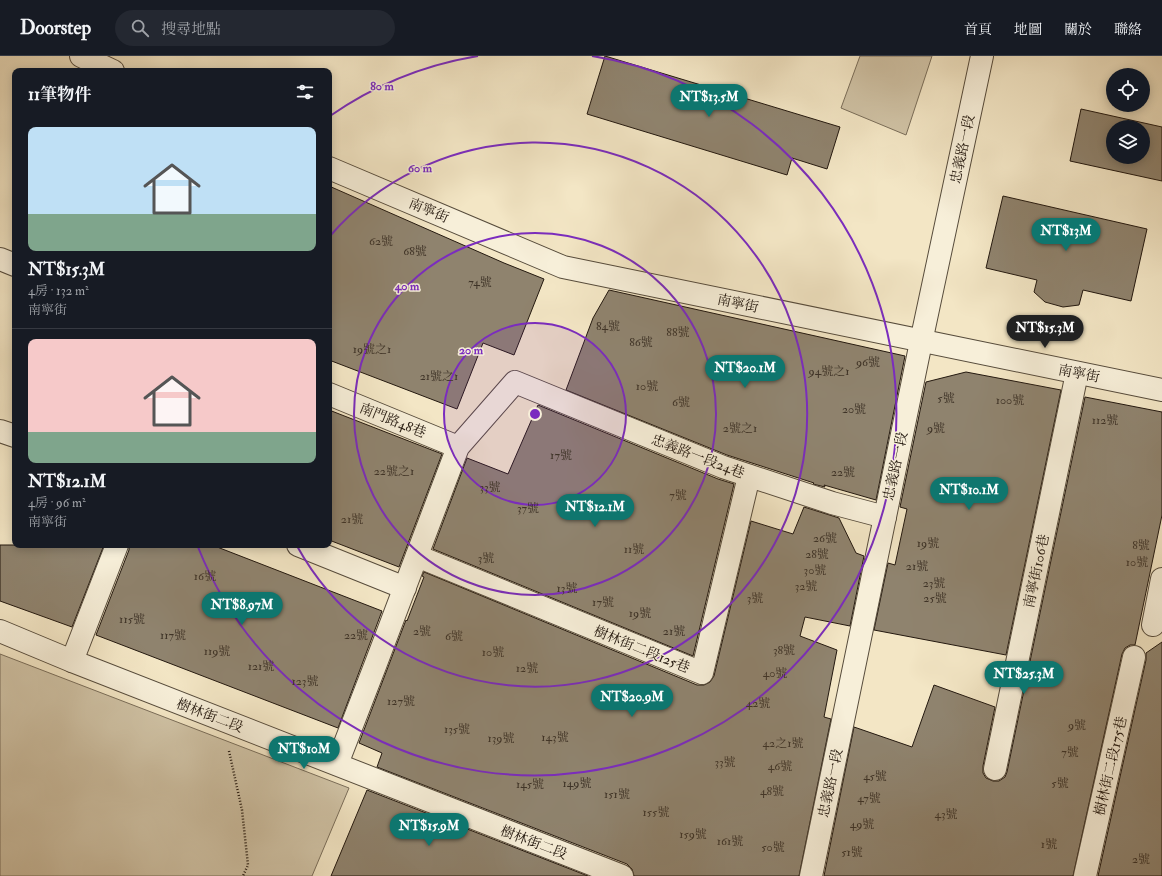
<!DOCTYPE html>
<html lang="zh-TW">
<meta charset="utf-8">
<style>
:root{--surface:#171b24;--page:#242831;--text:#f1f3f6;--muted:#9ea1a6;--line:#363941;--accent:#0f766e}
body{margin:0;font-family:"IM FELL Double Pica","Noto Serif TC",serif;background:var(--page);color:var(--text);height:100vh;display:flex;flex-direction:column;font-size:15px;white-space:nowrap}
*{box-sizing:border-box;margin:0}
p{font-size:13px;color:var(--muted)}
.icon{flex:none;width:22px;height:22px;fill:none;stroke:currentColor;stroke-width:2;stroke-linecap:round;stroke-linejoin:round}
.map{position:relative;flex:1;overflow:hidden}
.panel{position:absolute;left:12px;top:12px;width:320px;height:480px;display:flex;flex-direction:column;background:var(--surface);border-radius:8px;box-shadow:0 2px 10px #0003}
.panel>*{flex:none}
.buttons{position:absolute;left:1106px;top:12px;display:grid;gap:8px}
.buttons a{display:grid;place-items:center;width:44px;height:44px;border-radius:50%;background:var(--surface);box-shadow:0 2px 10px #0003;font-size:20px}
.price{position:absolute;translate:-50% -34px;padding:0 9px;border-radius:14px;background:var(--accent);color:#fff;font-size:13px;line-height:26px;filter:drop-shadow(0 1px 2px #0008)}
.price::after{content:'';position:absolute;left:50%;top:24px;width:12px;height:9px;margin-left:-6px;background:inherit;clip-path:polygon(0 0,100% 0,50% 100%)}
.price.active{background:#222;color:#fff}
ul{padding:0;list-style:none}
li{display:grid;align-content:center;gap:8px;height:212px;padding:0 16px}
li+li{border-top:1px solid var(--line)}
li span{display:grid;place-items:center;height:124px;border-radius:8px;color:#555}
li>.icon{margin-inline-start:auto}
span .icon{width:72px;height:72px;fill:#fffc;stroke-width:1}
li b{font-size:17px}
h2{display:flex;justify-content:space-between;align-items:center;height:48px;padding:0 16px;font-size:17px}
header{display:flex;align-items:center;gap:24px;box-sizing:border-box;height:56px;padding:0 20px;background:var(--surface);border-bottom:1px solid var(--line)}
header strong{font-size:19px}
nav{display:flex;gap:22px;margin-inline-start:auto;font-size:14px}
.search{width:280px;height:36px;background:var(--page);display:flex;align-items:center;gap:10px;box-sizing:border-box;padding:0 14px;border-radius:22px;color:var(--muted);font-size:15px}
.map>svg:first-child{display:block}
.green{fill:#d0c3a6;stroke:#7a6e5a}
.building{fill:#8f836e;stroke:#23180f;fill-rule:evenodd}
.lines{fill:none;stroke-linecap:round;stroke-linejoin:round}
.minor-casing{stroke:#574c3c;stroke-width:24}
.path{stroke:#23180f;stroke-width:2.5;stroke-dasharray:1 2;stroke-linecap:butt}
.minor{stroke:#f7efd9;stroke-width:22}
.ring{fill:none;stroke:#7b2cbf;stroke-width:2}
.labels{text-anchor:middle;stroke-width:3;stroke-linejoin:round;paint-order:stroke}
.number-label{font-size:12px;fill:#3e3327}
.street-label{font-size:14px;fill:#23180f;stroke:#f7efd9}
.centre{fill:#7b2cbf;stroke:#f7efd9;stroke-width:2}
.ring-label{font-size:12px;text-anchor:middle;font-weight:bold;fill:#7b2cbf;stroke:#f7efd9;stroke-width:3;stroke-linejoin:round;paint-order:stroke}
</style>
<header>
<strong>Doorstep</strong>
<div class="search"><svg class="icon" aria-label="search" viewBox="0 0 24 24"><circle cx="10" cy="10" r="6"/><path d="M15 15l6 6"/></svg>搜尋地點</div>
<nav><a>首頁</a><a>地圖</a><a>關於</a><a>聯絡</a></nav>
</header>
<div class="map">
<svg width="1162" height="820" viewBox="0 0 1162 820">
<rect width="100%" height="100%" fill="#f3e6c5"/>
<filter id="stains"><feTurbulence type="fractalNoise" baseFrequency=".005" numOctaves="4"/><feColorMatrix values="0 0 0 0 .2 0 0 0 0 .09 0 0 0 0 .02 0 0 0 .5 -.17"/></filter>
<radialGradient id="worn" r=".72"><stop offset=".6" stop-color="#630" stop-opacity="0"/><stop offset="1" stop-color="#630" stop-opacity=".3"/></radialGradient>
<g class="green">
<path d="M860,0h72l-26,79 -65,-27z"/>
<path d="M0,598l349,134 -37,88h-312z"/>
</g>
<g class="building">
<path d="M605,0l235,71 -13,42 -35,-11 -5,17 -200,-61z"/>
<path d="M1081,53l81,18v54l-92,-20zM1113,71h30v30h-30z"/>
<path d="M329,130l175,77 40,16 -30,76 -31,-12 -26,66 -128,-49z"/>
<path d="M1003,140l144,33 -16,72 -48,-11 -4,15 -16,2 -18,-5 -11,-10 3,-12 -51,-12z"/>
<path d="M609,234l296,66 -29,144 -52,-15 1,2 -12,-3 1,-1 -87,-28 -161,-65 27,-72z"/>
<path d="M966,316l95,18 -55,265 -132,-25 14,-67 7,2 12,-56 -7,-2 26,-125z"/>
<path d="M1085,341l77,15v103l-27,130h-5l-5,3 -3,6 -49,222h-249l30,-149 58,20 22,-62 61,22 -12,59v7l3,5 7,3h6l6,-4 2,-5z"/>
<path d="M538,349l180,74 16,5 -41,172 -260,-107 34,-91 41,16z"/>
<path d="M329,354l113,44 -43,113 -70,-27z"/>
<path d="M804,451l35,11 17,35 8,3 -14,70 -45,-9 -5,19 37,14 -13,67 7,2 -32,157h-165l-2,-7 -5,-5 -250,-97 5,-14 -23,-10 47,-123 1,1 17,-44 -2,-1 2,-4 273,113h7l6,-3 4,-6 37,-155 42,13z"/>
<path d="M0,489h104l-32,82 -72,-26z"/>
<path d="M129,489h83l170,66 -44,117 -242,-93 33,-85z"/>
<path d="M1162,586v234h-64l48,-216v-7z"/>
<path d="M367,734l221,86h-257z"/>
</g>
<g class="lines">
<g class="minor-casing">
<g id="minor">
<path d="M81,0l32,15"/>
<path d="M329,112l234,99 599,123"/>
<path d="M0,203l15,6"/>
<path d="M329,338l129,53"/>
<path d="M0,375l15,5"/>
<path d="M298,489l107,43"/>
<path d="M417,500l285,117 47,-197"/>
<path d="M1153,569l9,-46"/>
<path d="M0,575l72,30 550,215"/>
<path d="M72,605l45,-116"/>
<path d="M337,708l38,-98 83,-219 57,-65 208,85 109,36 53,14"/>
<path d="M995,713l82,-396"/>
<path d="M811,820l110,-534 61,-286"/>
<path d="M1085,820l49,-219"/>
</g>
</g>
<path class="path" d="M229,695l13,59 6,55 -5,11"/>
<use href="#minor" class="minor"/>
</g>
<circle cx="535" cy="358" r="91" fill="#7b2cbf" fill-opacity=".12"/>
<g class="ring">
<circle cx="535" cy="358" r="91"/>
<circle cx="535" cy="358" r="181"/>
<path d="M330 180A272 272 0 1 1 297 490"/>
<path d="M330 60A362 362 0 0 1 478 0M592 0A362 362 0 1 1 198 491"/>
</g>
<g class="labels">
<g class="number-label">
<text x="381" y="189">62號</text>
<text x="415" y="199">68號</text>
<text x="480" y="230">74號</text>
<text x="608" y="274">84號</text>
<text x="678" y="280">88號</text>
<text x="641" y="290">86號</text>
<text x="372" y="297">19號之1</text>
<text x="868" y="310">96號</text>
<text x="829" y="319">94號之1</text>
<text x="439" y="324">21號之1</text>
<text x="647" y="334">10號</text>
<text x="946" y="346">5號</text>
<text x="1010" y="348">100號</text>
<text x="681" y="350">6號</text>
<text x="854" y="357">20號</text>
<text x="1105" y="368">112號</text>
<text x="740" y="376">2號之1</text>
<text x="936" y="376">9號</text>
<text x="561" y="403">17號</text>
<text x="394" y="419">22號之1</text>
<text x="843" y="420">22號</text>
<text x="490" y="435">33號</text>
<text x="678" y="443">7號</text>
<text x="528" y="456">37號</text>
<text x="352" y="467">21號</text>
<text x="825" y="486">26號</text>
<text x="928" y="491">19號</text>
<text x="1141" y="493">8號</text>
<text x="634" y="497">11號</text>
<text x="817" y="502">28號</text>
<text x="486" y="506">3號</text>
<text x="1137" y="510">10號</text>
<text x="917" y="514">21號</text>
<text x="815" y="518">30號</text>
<text x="205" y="524">16號</text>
<text x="934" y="531">23號</text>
<text x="806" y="534">32號</text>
<text x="567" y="536">13號</text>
<text x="755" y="546">3號</text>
<text x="935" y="546">25號</text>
<text x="603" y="550">17號</text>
<text x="640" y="561">19號</text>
<text x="132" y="567">115號</text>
<text x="422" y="579">2號</text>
<text x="674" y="579">21號</text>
<text x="173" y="583">117號</text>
<text x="356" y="583">22號</text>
<text x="454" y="584">6號</text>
<text x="784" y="598">38號</text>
<text x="217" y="599">119號</text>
<text x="493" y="600">10號</text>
<text x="261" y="614">121號</text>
<text x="527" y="616">12號</text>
<text x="775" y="621">40號</text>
<text x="305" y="629">123號</text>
<text x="401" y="649">127號</text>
<text x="758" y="651">42號</text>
<text x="1077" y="673">9號</text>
<text x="457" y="677">135號</text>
<text x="555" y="685">143號</text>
<text x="501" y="686">139號</text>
<text x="783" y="691">42之1號</text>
<text x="1070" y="700">7號</text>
<text x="725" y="710">33號</text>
<text x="780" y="714">46號</text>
<text x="875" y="724">45號</text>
<text x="577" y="731">149號</text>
<text x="1060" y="731">5號</text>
<text x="530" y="732">145號</text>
<text x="772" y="739">48號</text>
<text x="617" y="742">151號</text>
<text x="869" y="746">47號</text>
<text x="656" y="760">155號</text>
<text x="946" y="762">43號</text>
<text x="862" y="772">49號</text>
<text x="693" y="782">159號</text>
<text x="730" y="789">161號</text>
<text x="1049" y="792">1號</text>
<text x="773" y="795">50號</text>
<text x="852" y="800">51號</text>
<text x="1141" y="807">2號</text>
</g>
<g class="street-label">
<text transform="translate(962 93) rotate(-78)" y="5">忠義路一段</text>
<text transform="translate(429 154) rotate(23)" y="5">南寧街</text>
<text transform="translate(738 247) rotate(12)" y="5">南寧街</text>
<text transform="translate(1079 317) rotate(11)" y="5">南寧街</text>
<text transform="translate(393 364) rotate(22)" y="5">南門路48巷</text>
<text transform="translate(698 400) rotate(21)" y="5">忠義路一段24巷</text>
<text transform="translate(895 410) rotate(-78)" y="5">忠義路一段</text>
<text transform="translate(1036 515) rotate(-78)" y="5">南寧街106巷</text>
<text transform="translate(642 593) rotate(22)" y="5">樹林街二段125巷</text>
<text transform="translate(210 659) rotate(21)" y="5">樹林街二段</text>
<text transform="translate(1110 710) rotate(-77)" y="5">樹林街二段175巷</text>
<text transform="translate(830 727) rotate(-78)" y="5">忠義路一段</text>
<text transform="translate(534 786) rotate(21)" y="5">樹林街二段</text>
</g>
</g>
<circle cx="535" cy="358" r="6" class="centre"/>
<g class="ring-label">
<text x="382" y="34">80 m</text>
<text x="420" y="116">60 m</text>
<text x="407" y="234">40 m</text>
<text x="471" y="298">20 m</text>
</g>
<rect width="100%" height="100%" filter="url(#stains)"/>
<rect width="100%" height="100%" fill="url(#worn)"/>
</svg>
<div class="buttons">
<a><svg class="icon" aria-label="locate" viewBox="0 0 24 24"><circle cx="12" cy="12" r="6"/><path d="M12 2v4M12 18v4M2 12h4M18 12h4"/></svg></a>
<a><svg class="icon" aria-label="layers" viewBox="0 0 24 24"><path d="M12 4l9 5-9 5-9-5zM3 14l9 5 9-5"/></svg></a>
</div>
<b class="price" style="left:709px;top:62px">NT$13.5M</b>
<b class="price" style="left:1066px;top:196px">NT$13M</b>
<b class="price active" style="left:1045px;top:293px">NT$15.3M</b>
<b class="price" style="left:745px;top:333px">NT$20.1M</b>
<b class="price" style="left:969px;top:455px">NT$10.1M</b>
<b class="price" style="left:595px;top:472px">NT$12.1M</b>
<b class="price" style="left:242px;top:570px">NT$8.97M</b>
<b class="price" style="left:1024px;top:639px">NT$25.3M</b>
<b class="price" style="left:632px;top:662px">NT$20.9M</b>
<b class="price" style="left:304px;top:714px">NT$10M</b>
<b class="price" style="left:429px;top:791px">NT$15.9M</b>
<section class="panel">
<h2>11筆物件<svg class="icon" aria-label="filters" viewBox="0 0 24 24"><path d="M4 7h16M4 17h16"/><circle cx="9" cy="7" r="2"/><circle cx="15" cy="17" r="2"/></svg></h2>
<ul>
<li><span style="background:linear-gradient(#bfe0f5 70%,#7fa58c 0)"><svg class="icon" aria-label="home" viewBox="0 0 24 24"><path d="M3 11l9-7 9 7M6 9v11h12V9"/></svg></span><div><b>NT$15.3M</b><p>4房 · 132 m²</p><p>南寧街</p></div></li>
<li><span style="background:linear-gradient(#f6c9c9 75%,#7fa58c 0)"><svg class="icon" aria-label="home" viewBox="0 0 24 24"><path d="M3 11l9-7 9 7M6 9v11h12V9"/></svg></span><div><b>NT$12.1M</b><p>4房 · 96 m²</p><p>南寧街</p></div></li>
</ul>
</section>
</div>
